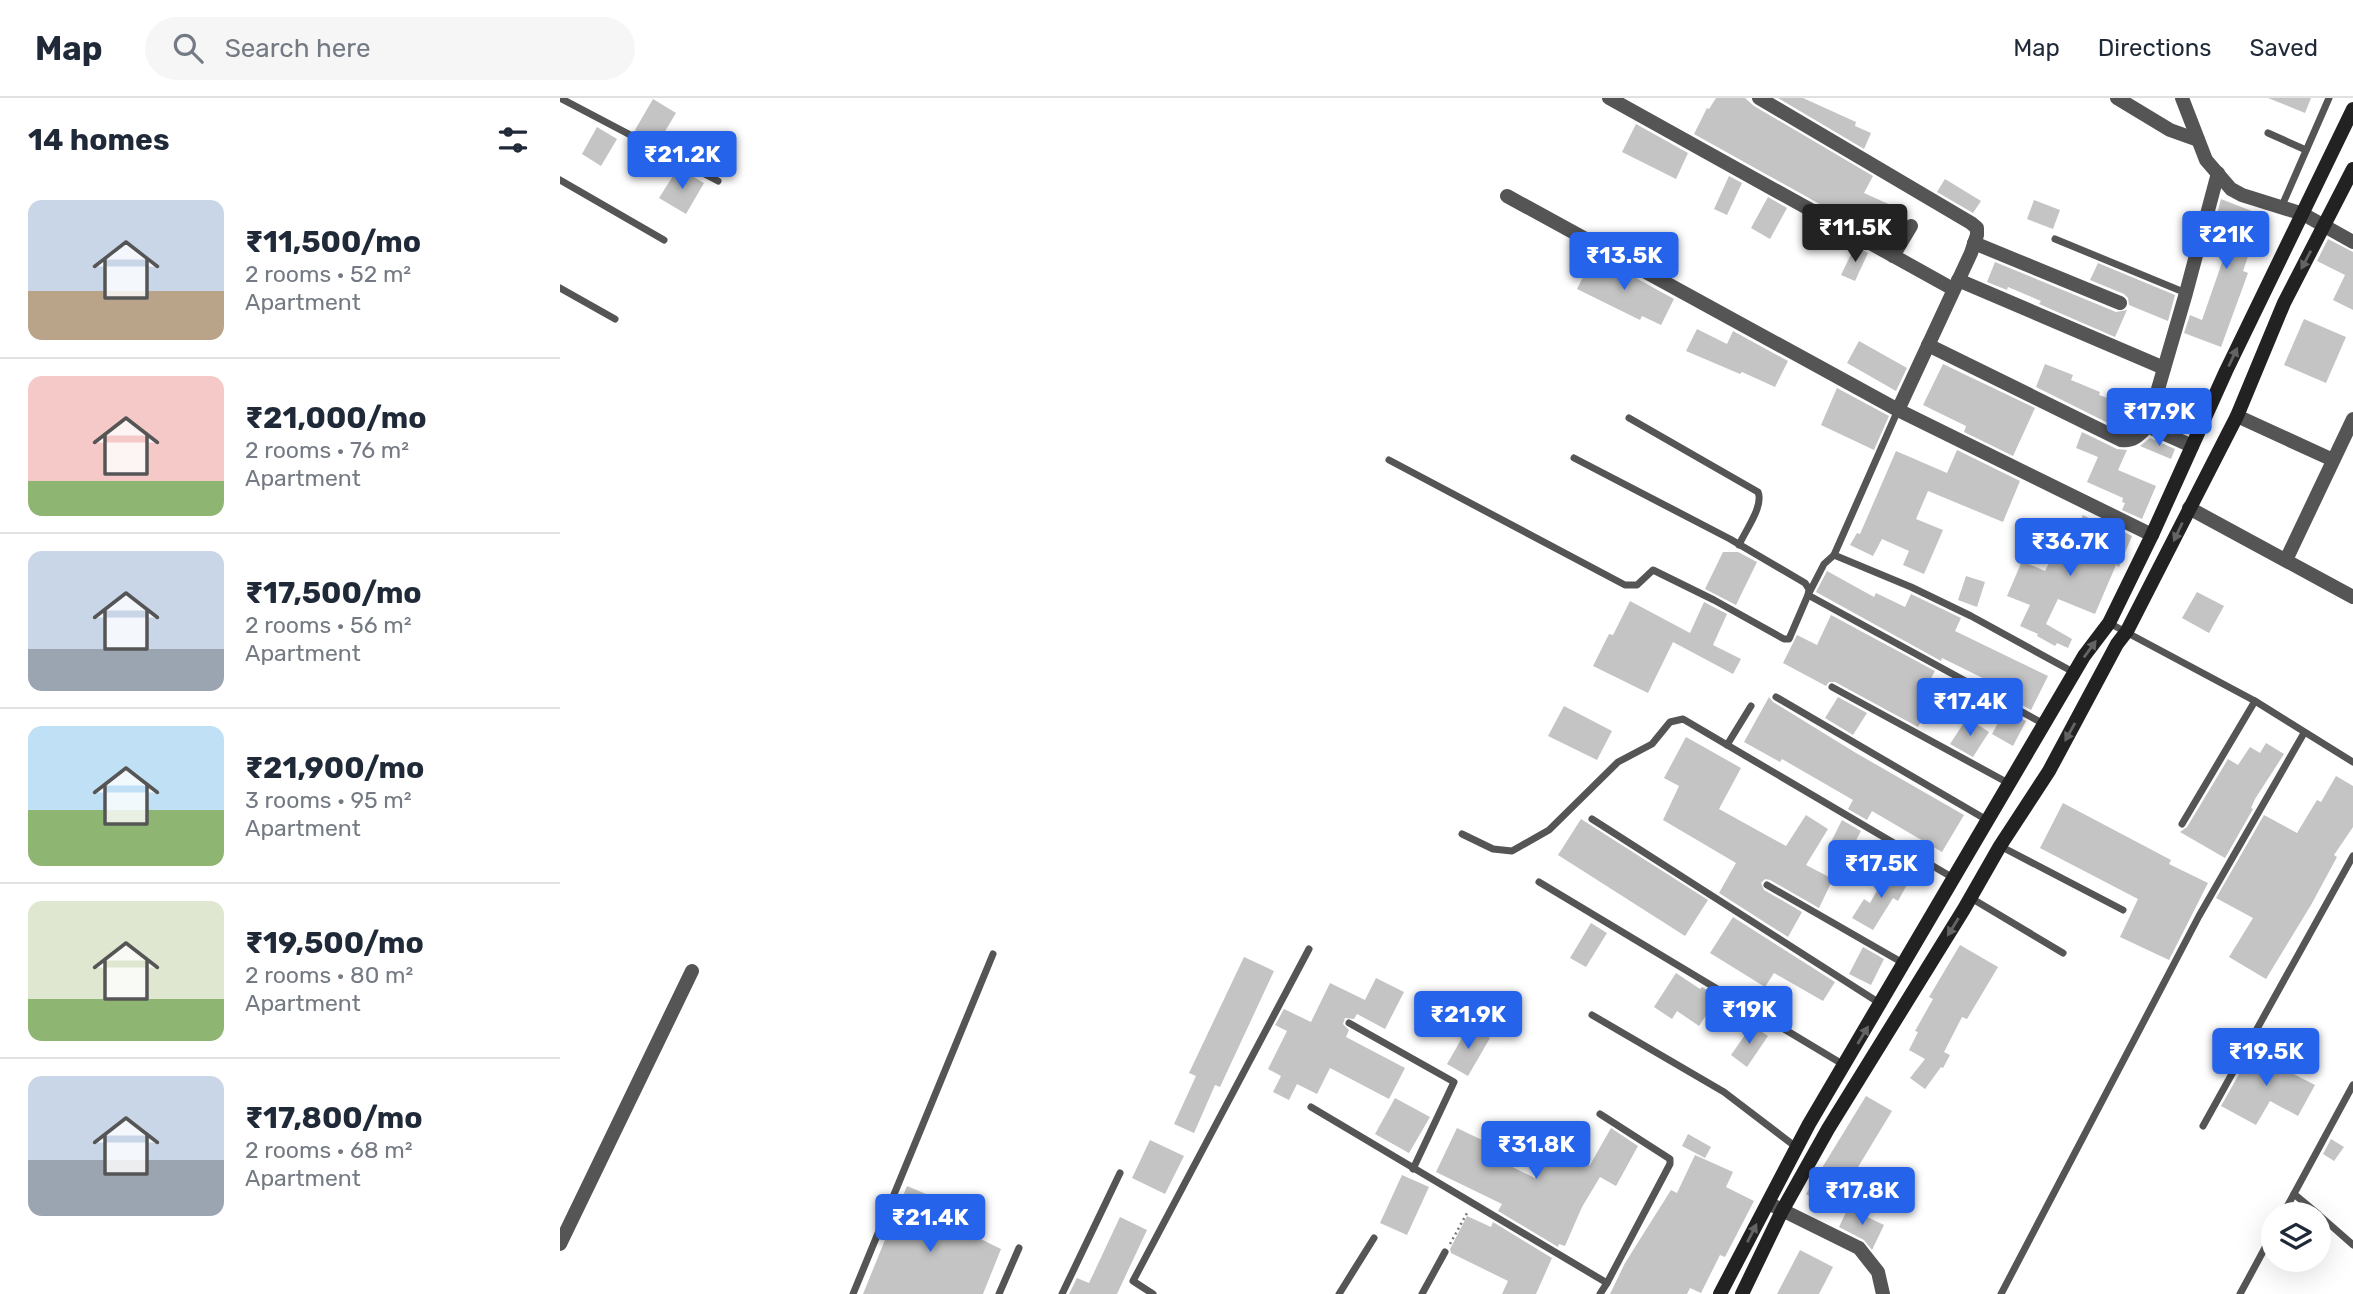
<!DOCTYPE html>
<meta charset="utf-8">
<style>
:root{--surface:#fff;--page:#f6f6f7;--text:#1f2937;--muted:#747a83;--line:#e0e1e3;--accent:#2563eb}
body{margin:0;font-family:Rubik,sans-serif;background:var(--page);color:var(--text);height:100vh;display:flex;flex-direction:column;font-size:26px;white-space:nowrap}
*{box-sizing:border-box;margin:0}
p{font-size:23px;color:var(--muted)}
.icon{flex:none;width:38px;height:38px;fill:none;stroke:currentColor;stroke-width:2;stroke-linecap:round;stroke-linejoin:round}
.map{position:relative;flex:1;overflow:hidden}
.details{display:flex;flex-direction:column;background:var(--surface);width:560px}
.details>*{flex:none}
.controls{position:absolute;left:1701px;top:1104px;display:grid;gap:14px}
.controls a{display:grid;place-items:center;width:70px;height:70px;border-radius:50%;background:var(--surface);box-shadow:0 7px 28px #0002;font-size:35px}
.price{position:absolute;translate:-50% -60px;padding:0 16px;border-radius:7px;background:var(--accent);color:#fff;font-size:23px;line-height:46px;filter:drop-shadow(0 2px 4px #0008)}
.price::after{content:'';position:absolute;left:50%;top:42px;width:21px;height:16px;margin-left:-10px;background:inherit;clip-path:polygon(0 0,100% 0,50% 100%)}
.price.on{background:#222;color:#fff}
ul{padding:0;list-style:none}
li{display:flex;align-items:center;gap:21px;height:175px;padding:0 28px}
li+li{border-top:2px solid var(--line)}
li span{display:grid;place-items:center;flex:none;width:196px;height:140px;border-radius:14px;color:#555}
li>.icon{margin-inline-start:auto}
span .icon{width:84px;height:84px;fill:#fffc;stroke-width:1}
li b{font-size:30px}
h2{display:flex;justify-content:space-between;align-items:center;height:84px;padding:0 28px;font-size:30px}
header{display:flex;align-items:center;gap:42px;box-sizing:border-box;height:98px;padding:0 35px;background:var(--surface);border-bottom:2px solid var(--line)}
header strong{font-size:33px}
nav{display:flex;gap:38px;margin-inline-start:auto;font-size:24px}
.search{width:490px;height:63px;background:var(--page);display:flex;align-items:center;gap:18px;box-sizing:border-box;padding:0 24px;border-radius:38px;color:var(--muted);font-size:26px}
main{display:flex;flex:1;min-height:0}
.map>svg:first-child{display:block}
.building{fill:#c4c4c4}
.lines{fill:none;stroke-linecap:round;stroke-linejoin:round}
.path{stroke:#777;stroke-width:2.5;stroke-dasharray:2 3.5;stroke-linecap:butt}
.lane{stroke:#555;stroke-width:7}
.street{stroke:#555;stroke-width:14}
.secondary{stroke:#222;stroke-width:14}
.oneway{fill:#646464}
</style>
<header>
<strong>Map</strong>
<div class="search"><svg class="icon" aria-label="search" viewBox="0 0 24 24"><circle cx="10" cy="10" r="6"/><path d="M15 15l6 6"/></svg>Search here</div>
<nav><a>Map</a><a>Directions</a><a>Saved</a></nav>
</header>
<main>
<section class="details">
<h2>14 homes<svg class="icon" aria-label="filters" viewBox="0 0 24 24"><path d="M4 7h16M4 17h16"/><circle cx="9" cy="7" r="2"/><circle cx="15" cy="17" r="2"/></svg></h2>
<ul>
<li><span style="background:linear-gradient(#c9d6e8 65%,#b9a48a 0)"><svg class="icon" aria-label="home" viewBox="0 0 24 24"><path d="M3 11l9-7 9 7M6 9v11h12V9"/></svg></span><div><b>₹11,500/mo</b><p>2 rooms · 52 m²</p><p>Apartment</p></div></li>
<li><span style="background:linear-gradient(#f6c9c9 75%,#8fb573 0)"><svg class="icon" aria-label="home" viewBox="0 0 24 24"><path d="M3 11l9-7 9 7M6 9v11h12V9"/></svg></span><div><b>₹21,000/mo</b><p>2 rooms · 76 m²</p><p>Apartment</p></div></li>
<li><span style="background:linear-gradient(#c9d6e8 70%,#9aa5b1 0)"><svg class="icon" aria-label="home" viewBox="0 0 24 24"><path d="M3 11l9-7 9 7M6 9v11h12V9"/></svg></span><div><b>₹17,500/mo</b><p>2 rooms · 56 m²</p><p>Apartment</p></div></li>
<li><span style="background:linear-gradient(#bfe0f5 60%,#8fb573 0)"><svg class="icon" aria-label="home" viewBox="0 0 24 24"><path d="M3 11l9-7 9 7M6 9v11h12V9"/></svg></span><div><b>₹21,900/mo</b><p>3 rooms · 95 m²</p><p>Apartment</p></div></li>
<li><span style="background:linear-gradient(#dfe7d0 70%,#8fb573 0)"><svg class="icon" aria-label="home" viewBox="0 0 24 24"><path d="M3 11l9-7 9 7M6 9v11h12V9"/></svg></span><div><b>₹19,500/mo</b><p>2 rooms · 80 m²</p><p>Apartment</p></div></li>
<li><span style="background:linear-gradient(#c9d6e8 60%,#9aa5b1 0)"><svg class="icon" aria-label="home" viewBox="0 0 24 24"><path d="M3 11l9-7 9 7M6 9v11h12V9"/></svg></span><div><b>₹17,800/mo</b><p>2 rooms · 68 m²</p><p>Apartment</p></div></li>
</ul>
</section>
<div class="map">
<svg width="1793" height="1196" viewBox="0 0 1793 1196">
<rect width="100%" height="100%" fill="#fff"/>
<g class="building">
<path d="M1156,0h29l9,8 119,70 -9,17 40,18 -12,25 -13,-5 -2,5 -183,-102 13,-26 2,1z"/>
<path d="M1218,0h25l53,24 -1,4 16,7 -7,16z"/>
<path d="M1708,0h43l-6,15z"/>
<path d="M93,1l23,14 -18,30 -23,-13z"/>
<path d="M1076,26l52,29 -12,26 -54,-27z"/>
<path d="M37,29l20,12 -16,27 -19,-12z"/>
<path d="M118,70l26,15 -18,31 -27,-16z"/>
<path d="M1169,78l13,7 -15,32 -13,-6z"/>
<path d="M1385,81l36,22 -8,12 -36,-21z"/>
<path d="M1208,99l19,11 -17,31 -19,-11z"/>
<path d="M1661,101l41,16 -19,56 5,2 -27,74 -37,-14 6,-18 12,5 23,-66 -17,-6z"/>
<path d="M1474,102l26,10 -7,19 -26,-10z"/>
<path d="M1768,141l25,13v58l-20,-10 12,-25 -28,-14z"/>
<path d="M1295,148l13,7 -13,28 -14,-6z"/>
<path d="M1034,157l80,44 -13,26 -19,-9 -2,4 -63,-31z"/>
<path d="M1435,164l121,50 11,-2 -12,27 -76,-33 2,-3 -33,-14 -1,3 -20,-8z"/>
<path d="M1538,165l77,32 -7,26 -39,-16 -1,-7 -4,-4 -34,-14z"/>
<path d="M1744,221l42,18 -20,46 -42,-18z"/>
<path d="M1137,231l30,15 6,-13 55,30 -13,26 -33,-15 -2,2 -54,-23z"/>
<path d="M1299,243l48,27 -11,23 -49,-28z"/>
<path d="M1383,266l92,44 -22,48 -49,-24 2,-6 -43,-21z"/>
<path d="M1485,266l28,11 -2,5 29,12 -1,3 36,13 -6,16 5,2 -10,5 -88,-44z"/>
<path d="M1277,290l52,28 -15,34 -53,-25z"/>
<path d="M1522,334l35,17 10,1 -9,20 38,16 -14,33 -20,-9 3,-7 -3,-1 1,-4 -36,-16 11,-25 -22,-9z"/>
<path d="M1590,340l25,11 -4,10 -31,-13z"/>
<path d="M1397,352l63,31 -17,41 -75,-31 -12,28 27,11 -19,44 -21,-9 6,-14 -27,-12 -9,17 -23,-11 7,-12 3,1 36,-83 51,22z"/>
<path d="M1523,417l30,15 1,-3 18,9 -13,31 -3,-2 -21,49 -37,-15 -12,25 26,15 -4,9 -11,-5 -2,3 -18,-10 1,-2 -18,-8 10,-21 -23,-9 15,-35 23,10 6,-12 8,4z"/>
<path d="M1163,454h15l19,10 -21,43 -31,-16z"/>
<path d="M1267,473l47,26 2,-4 29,14 6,-13 50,24 -6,13 93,45 -17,34 -28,-16 2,-5 -63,-31 -1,3 -125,-69z"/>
<path d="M1406,478l19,6 -8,25 -19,-7z"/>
<path d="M1637,494l27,14 -15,27 -27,-15z"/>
<path d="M1070,503l60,32 14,-31 23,12 -14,31 28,14 -8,15 -60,-32 -25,51 -55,-27 16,-32 4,1z"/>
<path d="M1271,517l104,56 -17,31 11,6 -11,19 -83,-45h-6l-3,4 -43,-23 14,-28 20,10z"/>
<path d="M1209,599l4,5 83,51 108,62 -22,37 -70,-41 -5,9 -19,-11 5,-9 -71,-41 -2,3 -36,-20z"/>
<path d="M1278,599l29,16 -14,22 -28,-17z"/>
<path d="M1004,608l48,25 -15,29 -49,-24z"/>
<path d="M1445,612l21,11 -13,25 -21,-12z"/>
<path d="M1407,620l22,14 -16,25 -23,-13z"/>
<path d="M1126,639l55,31 -22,41 67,37 20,-31 22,14 -22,36 27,14 -14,29 -49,-28 -5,-1 -4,4 3,7 38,22 -14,25 -69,-44 17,-30 -73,-43 16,-34 -15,-8z"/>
<path d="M1706,645l18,11 -29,45 -4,9 2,1 -28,49 -45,-26 7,-5 41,-68 10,6 12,-18 10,6z"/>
<path d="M1776,678l17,10v41l-19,28 3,2 -26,48 -45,74 -37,-22 24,-39 -37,-20 48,-83 33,18 20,-33 4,2z"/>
<path d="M1503,705l108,57 -2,4 39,19 -39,77 -49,-23 18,-38 -98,-51z"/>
<path d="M1021,721l127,81 -23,36 -127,-81z"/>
<path d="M1282,722l19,11 -11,21 -19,-10z"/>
<path d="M1329,771l20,12 -11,20 -5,-3 -20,32 -21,-12 12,-19 6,4z"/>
<path d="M1173,819l102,65 -12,19 -49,-28 -9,14 -55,-34z"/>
<path d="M1031,825l16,10 -21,34 -16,-9z"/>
<path d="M1400,847l38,22 -31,52 -5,-2 -18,35 6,3 -7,13 -2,-1 -16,22 -15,-11 15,-19 -16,-9 9,-18 -3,-1 18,-32 -4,-2z"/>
<path d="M1303,849l21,12 -13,26 -22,-11z"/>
<path d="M684,859l30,14 -54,116 -5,-2 -21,48 -20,-9 22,-48 -7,-3z"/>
<path d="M1116,875l24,16 2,-2 16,10 -19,29 -22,-15 -5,8 -18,-12z"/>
<path d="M816,880l28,14 -19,37 -28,-15 -3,5 -9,-1 -2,6 6,6 -3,7 59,31 -16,31 -59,-31 -13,26 -20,-10 -8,16 -16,-8 8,-16 -13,-7 19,-38 -12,-6 9,-16 27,13 19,-39 35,17z"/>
<path d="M1192,927l16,11 -21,31 -16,-12z"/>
<path d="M909,928l21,12 -22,38 -21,-12z"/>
<path d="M1695,948l36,20 -3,5 27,14 -17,31 -28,-15 -14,24 -35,-19z"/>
<path d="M1306,998l26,15 -60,99 -26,-16z"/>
<path d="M835,1000l35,19 -21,36 -34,-19z"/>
<path d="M897,1030l48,23 -5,10 35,17 19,-34 36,21 21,-37 27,18 -22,40 -16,-9 -18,30 -17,39 -6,-2 -1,3 -60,-36 4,-7 -66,-32z"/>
<path d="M1128,1036l23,13 -6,11 -23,-12z"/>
<path d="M1771,1041l13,8 -10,14 -11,-7z"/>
<path d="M590,1042l34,16 -19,38 -33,-16z"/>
<path d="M1135,1057l38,17 -7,15 28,14 -29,56 -5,-2 -19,38 -11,-5 -3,6h-77l15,-31 46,-73 6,3z"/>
<path d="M842,1077l27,12 -22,48 -27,-12z"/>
<path d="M347,1088l38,16 -7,16 63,31 -18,45h-120z"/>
<path d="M1288,1110l36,17 -12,25 -8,-10 -25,-13z"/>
<path d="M907,1118l24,11 2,-5 59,36 -16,36h-34l6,-13 -57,-28 -1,-4z"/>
<path d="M560,1119l27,13 -30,64h-48l8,-16 12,5z"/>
<path d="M1240,1152l33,17 -14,27h-42z"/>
</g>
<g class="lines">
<path class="path" d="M890,1146l17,-31"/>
<g class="lane">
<path d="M0,0l158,83"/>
<path d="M1708,35l38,17"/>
<path d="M0,82l104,60"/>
<path d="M1721,110l48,-110"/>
<path d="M1495,141l131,54"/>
<path d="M0,190l55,31"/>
<path d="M1069,320l129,74c6,14 -13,39 -19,53"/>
<path d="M829,362l236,125h12l16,-15 61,30 70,39h5l19,-44 1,-6 -4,-6 -75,-44 -156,-81"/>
<path d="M1274,457l64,-145"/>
<path d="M1549,525l146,78 98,61"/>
<path d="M1272,589l178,97"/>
<path d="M1216,599l211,123"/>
<path d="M1484,626l-236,-129 16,-31 10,-9 77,32 60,29 104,57"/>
<path d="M1167,647l24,-39"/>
<path d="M1032,721l289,185"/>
<path d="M1622,726l73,-123"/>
<path d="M902,736l31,15 19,2 37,-21 69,-68 34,-18 18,-22 13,-3 272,160"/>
<path d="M1440,748l123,64"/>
<path d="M979,784l305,183"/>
<path d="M1207,787l136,78"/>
<path d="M1411,800l92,55"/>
<path d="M1032,917l132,77 72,55"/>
<path d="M789,925l105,59 -41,87"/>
<path d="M751,1009l296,176 -7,11"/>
<path d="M1040,1016l70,45v5l-63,119"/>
<path d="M1643,1028l150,-270"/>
<path d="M1734,1096l24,20"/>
<path d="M1723,1116l70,-129"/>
<path d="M1759,1117l34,30"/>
<path d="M293,1196l140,-340"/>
<path d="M439,1196l20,-46"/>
<path d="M502,1196l58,-121"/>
<path d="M593,1196l-20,-13 176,-332"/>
<path d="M779,1196l35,-56"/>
<path d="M862,1196l23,-42"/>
<path d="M1441,1196l198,-378 105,-183"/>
<path d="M1680,1196l33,-61"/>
</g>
<g class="street">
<path d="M1049,0l344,191"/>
<path d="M1199,0l212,125 6,5v7l-6,18 -73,157"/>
<path d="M1557,0l53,32 28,10"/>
<path d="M1622,0l24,62 25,29 11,6 61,19 50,28"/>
<path d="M947,98l391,214 254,125"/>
<path d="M1414,145l146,60"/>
<path d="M1333,158l18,-30"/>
<path d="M1398,182l206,88"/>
<path d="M1368,247l193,95c13,2 19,-6 28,-15"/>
<path d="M1677,318l96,44"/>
<path d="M1632,348l-38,-17 -5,-4v-5l37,-127 32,-120"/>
<path d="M1629,410l164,89"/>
<path d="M1726,462l67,-141"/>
<path d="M1212,1107l87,43 19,24 5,22"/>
<path d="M0,1146l132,-273"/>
</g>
<g class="secondary">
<path d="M1160,1196l89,-170 275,-468 25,-33 43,-88 74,-164 127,-262"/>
<path d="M1182,1196l40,-83 46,-82 136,-220 36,-63 49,-75 68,-127 10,-13 110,-215 47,-113 69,-134"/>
</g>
</g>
<defs><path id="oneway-solid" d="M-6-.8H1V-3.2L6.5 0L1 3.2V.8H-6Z" transform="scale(1.75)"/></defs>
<g class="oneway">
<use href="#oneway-solid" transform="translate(1746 162) rotate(118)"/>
<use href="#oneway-solid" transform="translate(1673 259) rotate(-65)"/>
<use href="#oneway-solid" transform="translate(1618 434) rotate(115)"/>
<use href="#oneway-solid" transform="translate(1530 551) rotate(-54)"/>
<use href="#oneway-solid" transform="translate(1510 634) rotate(119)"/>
<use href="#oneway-solid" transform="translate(1393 829) rotate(122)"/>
<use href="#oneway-solid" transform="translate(1303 937) rotate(-59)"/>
<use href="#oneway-solid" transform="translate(1192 1135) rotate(-63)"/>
</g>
</svg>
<div class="controls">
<a><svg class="icon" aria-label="layers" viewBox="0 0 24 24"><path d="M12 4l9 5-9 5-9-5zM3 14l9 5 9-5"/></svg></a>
</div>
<b class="price" style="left:122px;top:93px">₹21.2K</b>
<b class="price on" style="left:1295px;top:166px">₹11.5K</b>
<b class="price" style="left:1666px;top:173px">₹21K</b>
<b class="price" style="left:1064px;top:194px">₹13.5K</b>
<b class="price" style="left:1599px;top:350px">₹17.9K</b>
<b class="price" style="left:1510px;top:480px">₹36.7K</b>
<b class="price" style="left:1410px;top:640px">₹17.4K</b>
<b class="price" style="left:1321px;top:802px">₹17.5K</b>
<b class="price" style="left:1189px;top:948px">₹19K</b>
<b class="price" style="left:908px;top:953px">₹21.9K</b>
<b class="price" style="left:1706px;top:990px">₹19.5K</b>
<b class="price" style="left:976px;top:1083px">₹31.8K</b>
<b class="price" style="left:1302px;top:1129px">₹17.8K</b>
<b class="price" style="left:370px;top:1156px">₹21.4K</b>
</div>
</main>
